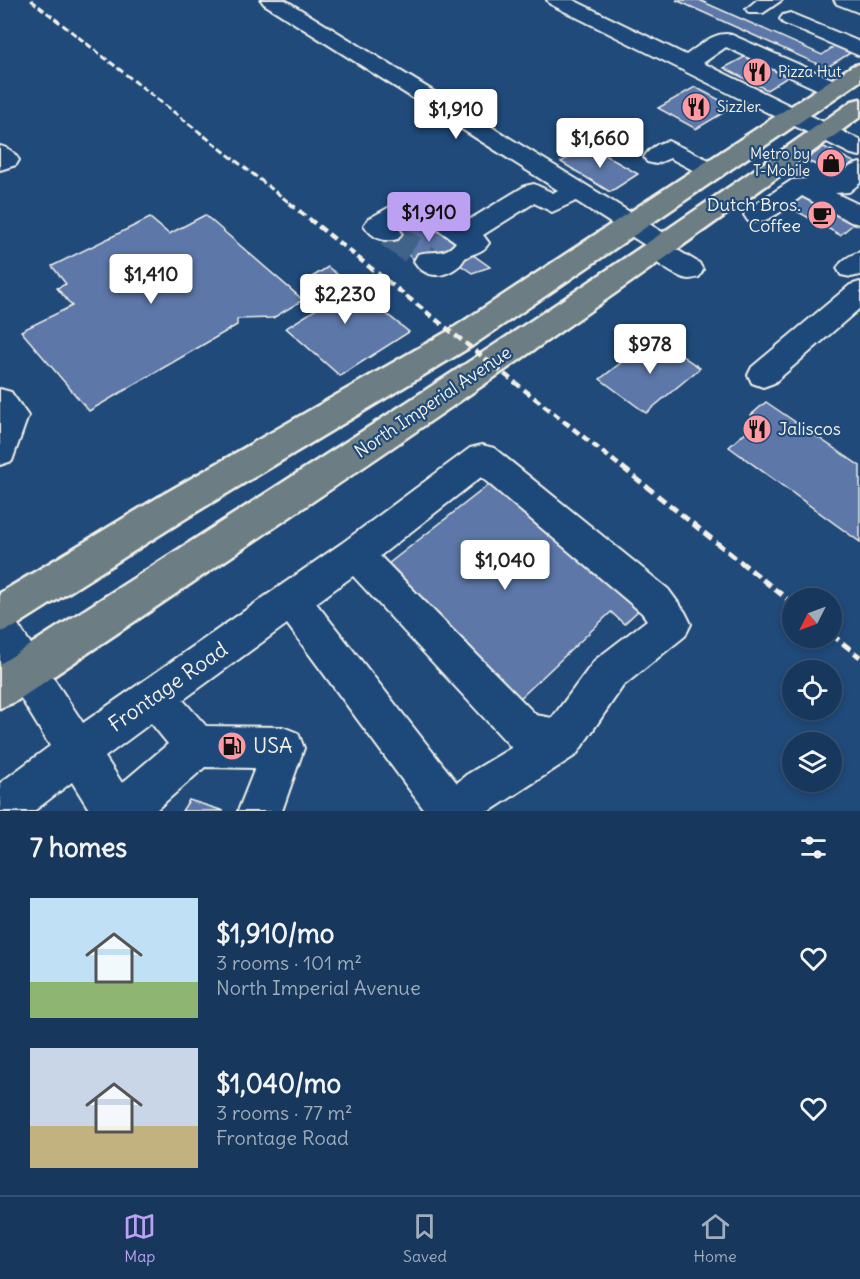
<!DOCTYPE html>
<meta charset="utf-8">
<style>
:root{--surface:#17385c;--page:#244365;--text:#f1f3f6;--muted:#9eacbb;--line:#365272;--accent:#bca0f2}
body{margin:0;font-family:Delius,sans-serif;background:var(--page);color:var(--text);height:100vh;display:flex;flex-direction:column;font-size:22px;white-space:nowrap}
*{box-sizing:border-box;margin:0}
p{font-size:20px;color:var(--muted)}
.icon{flex:none;width:33px;height:33px;fill:none;stroke:currentColor;stroke-width:2;stroke-linecap:round;stroke-linejoin:round}
.map{position:relative;height:811px;overflow:hidden}
.panel{display:flex;flex-direction:column;background:var(--surface);flex:1}
.panel>*{flex:none}
.needle{width:39px;rotate:228deg}
.fabs{position:absolute;left:782px;top:588px;display:grid;gap:12px}
.fabs a{display:grid;place-items:center;width:60px;height:60px;border-radius:50%;background:var(--surface);box-shadow:0 3px 9px #0003,0 0 0 2px var(--line);font-size:30px}
.price{position:absolute;translate:-50% -51px;padding:0 14px;border-radius:6px;background:#fff;color:#222;font-size:20px;line-height:39px;filter:drop-shadow(0 2px 3px #0008)}
.price::after{content:'';position:absolute;left:50%;top:36px;width:18px;height:14px;margin-left:-9px;background:inherit;clip-path:polygon(0 0,100% 0,50% 100%)}
.price.current{background:var(--accent);color:#111}
ul{padding:0;list-style:none}
li{display:flex;align-items:center;gap:18px;height:150px;padding:0 30px}
li span{display:grid;place-items:center;flex:none;width:168px;height:120px;border-radius:0px;color:#555}
li>.icon{margin-inline-start:auto}
span .icon{width:72px;height:72px;fill:#fffc;stroke-width:1}
li b{font-size:26px}
h2{display:flex;justify-content:space-between;align-items:center;height:72px;padding:0 30px;font-size:26px}
.dock{display:flex;justify-content:space-around;align-items:center;height:84px;border-top:2px solid var(--line);background:var(--surface);font-size:16px;color:var(--muted)}
.dock a{display:grid;justify-items:center;gap:3px}
.dock .current{color:var(--accent)}
.map>svg:first-child{display:block}
.building{fill:#5b77a8;stroke:#f4f1e8;stroke-width:1.5}
.lines{fill:none;stroke-linecap:round;stroke-linejoin:round}
.minor-tunnel{stroke:#3f638a;stroke-width:29;stroke-dasharray:29 14;stroke-linecap:butt}
.minor-casing{stroke:#f4f1e8;stroke-width:4}
.highway-casing{stroke:#f4f1e8;stroke-width:5}
.minor{fill:#1f4a7a;fill-rule:evenodd}
.highway{fill:#6c7e84;fill-rule:evenodd}
.rail-far2{stroke:#f4f1e8;stroke-width:3;stroke-dasharray:7 3;stroke-linecap:butt}
.rail-far1{stroke:#f4f1e8;stroke-width:4.5;stroke-dasharray:8 4.5;stroke-linecap:butt}
.rail{stroke:#f4f1e8;stroke-width:5;stroke-dasharray:10 5;stroke-linecap:butt}
.labels{text-anchor:middle;stroke-width:4.5;stroke-linejoin:round;paint-order:stroke}
.far-poi-label{font-size:15px;fill:#f4f1e8;stroke:#1f4a7a;text-anchor:start}
.poi-label{font-size:18px;fill:#f4f1e8;stroke:#1f4a7a;text-anchor:end}
.street-label{font-size:18px;fill:#f4f1e8;stroke:#1f4a7a}
.near-street-label{font-size:21px;fill:#f4f1e8;stroke:#1f4a7a}
.near-poi-label{font-size:21px;fill:#f4f1e8;stroke:#1f4a7a;text-anchor:start}
</style>
<div class="map">
<svg width="860" height="811" viewBox="0 0 860 811">
<rect width="100%" height="100%" fill="#1f4a7a"/>
<filter id="ink" filterUnits="userSpaceOnUse"><feTurbulence type="fractalNoise" baseFrequency=".0167" numOctaves="2"/><feDisplacementMap in="SourceGraphic" scale="12" xChannelSelector="R" yChannelSelector="G"/><feConvolveMatrix kernelMatrix="1 2 1 2 8 2 1 2 1" color-interpolation-filters="sRGB"/></filter>
<g filter="url(#ink)">
<g class="building">
<path d="M676,0h23l123,55 17,-12 16,7 -29,18z"/>
<path d="M748,55l43,20 -24,15 -43,-22z"/>
<path d="M695,87l38,20 -37,22 -38,-21z"/>
<path d="M589,146l49,28 -28,18 -49,-30z"/>
<path d="M824,147l34,17 -21,15 -33,-18z"/>
<path d="M805,195l51,27 -16,13 -51,-28z"/>
<path d="M410,210l80,57 -18,6 -31,-21 -19,13 -39,-28z"/>
<path d="M205,215l98,85 -30,18 -36,1v6l-148,86 -68,-80 51,-25 -15,-18 9,-4 -14,-18 98,-48 19,16z"/>
<path d="M328,267l81,65 -69,44 -54,-48 45,-28 -24,-20z"/>
<path d="M654,337l46,31 -54,45 -46,-34z"/>
<path d="M766,402l94,64v76l-131,-95 30,-27 -8,-5z"/>
<path d="M495,480l146,128 -17,16 -13,-12 -100,95 -132,-136z"/>
<path d="M189,800l35,11h-42z"/>
</g>
<g class="lines">
<path class="minor-tunnel" d="M389,233l39,28"/>
<g class="minor-casing">
<g id="minor">
<path d="M261,0h24l387,238 4,6 -2,4 25,15 4,7 -4,7c-4,1 -7,2 -10,2 -11,0 -41,-21 -46,-30l2,-4 -69,-44 -24,11 -18,-9 -51,32 6,8c-6,10 -14,9 -24,15 0,0 -4,6 -5,7 -16,14 -35,14 -46,-4l4,-7c15,-4 28,2 38,-12l-40,-28 -20,11 6,8 -4,6c-14,4 -26,-1 -34,-14l4,-6c54,-29 45,-31 96,4l61,-37 9,-2 19,9 5,-3 -294,-186z"/>
<path d="M547,0h26l113,55c14,-9 29,-25 46,-20l109,48 3,5 -3,5 -8,2 -8,-2 -99,-46 -23,16 157,77v16l-9,-2 -301,-150z"/>
<path d="M757,0h25l-19,13h-14l-3,-4z"/>
<path d="M834,0h26v13l-23,-9z"/>
<path d="M790,13l70,29v14l-77,-33 -3,-4 3,-4z"/>
<path d="M668,141l54,25 3,5 -3,5 -9,3 -9,-3 -34,-18 -14,6 -9,-2 -3,-5c6,-9 14,-14 24,-16z"/>
<path d="M0,146c9,2 14,6 19,14l-3,5 -16,5z"/>
<path d="M807,162l31,13 13,-9 9,-3v20l-11,9 -14,1 25,12v19l-9,-2 -49,-26c-16,11 -34,30 -54,25l-4,-6 4,-6 44,-29 15,-1 -9,-5 -3,-5 3,-5z"/>
<path d="M860,252v23l-9,2 -10,-2 -4,-7c6,-9 13,-13 23,-16z"/>
<path d="M860,282v26l-86,75 -11,4 -11,-4 -4,-8 4,-8 98,-82z"/>
<path d="M0,389l11,3 17,24 -16,45 -12,4z"/>
<path d="M482,445l12,3 174,141 17,23 6,12 -6,12 -62,50 -47,69 -86,56h-65l-138,-187 -104,76 23,26 77,1 15,6 6,15 -22,63h-44l17,-43 -50,-1 -50,44h-65l-18,-29 -38,29h-34v-28l50,-37 -50,-82v-52l13,5 70,106 259,-180 128,-95zM481,477l161,136 5,7 -52,40 -43,58 -16,-3 -156,-159zM353,576l158,171v1l-45,27 -9,8 -141,-180zM151,723l17,21 -46,39 -17,-26z"/>
</g>
</g>
<g class="highway-casing">
<g id="highway">
<path d="M860,64v17l-388,265 -284,171 -174,110 -14,5v-39l162,-98 288,-165 402,-264z"/>
<path d="M860,99v18c-276,204 -561,394 -845,585l-15,6v-44c286,-184 574,-365 852,-563z"/>
</g>
</g>
<use href="#minor" class="minor"/>
<use href="#highway" class="highway"/>
<path class="rail-far2" d="M31,0l260,204"/>
<path class="rail-far1" d="M289,203l335,266"/>
<g class="rail">
<path d="M622,467l170,136"/>
<path d="M831,634l29,23"/>
</g>
</g>
</g>
<defs>
<g id="restaurant-disc" transform="scale(1.5)"><circle r="9.5" fill="#ff9aa2" stroke="#1f4a7a"/><path d="M-5-6h1v4h1v-4h1v4h1v-4h1v5L-1.5 .5V6h-2V.5L-5-1ZM5-6V6H3V1.5H1.5Q1.5-4 5-6Z" fill="#111"/></g>
<g id="shop-disc" transform="scale(1.5)"><circle r="9.5" fill="#ff9aa2" stroke="#1f4a7a"/><path d="M-5-2.5h2.3a2.7 3.5 0 0 1 5.4 0H5L5.5 6h-11ZM-1.5-2.5h3a1.5 2.3 0 0 0-3 0Z" fill="#111"/></g>
<g id="cafe-disc" transform="scale(1.5)"><circle r="9.5" fill="#ff9aa2" stroke="#1f4a7a"/><path d="M-5.5-4.5H6V0H3Q3 3.5 0 3.5H-2.5Q-5.5 3.5-5.5 0ZM3-3.2v2h1.7v-2ZM-6 4.5H4V6H-6Z" fill="#111"/></g>
<g id="fuel-disc" transform="scale(1.5)"><circle r="9.5" fill="#ff9aa2" stroke="#1f4a7a"/><path d="M-5.5-6h7V0h2V4h1.3V-2.5L3-4.5l.8-.8L6-3V5H2.5V1h-1V6h-7ZM-4.2-4.7v3.2H.2V-4.7Z" fill="#111"/></g>
</defs>
<g fill-rule="evenodd">
<use href="#restaurant-disc" x="757" y="72"/>
<use href="#restaurant-disc" x="696" y="107"/>
<use href="#shop-disc" x="831" y="163"/>
<use href="#cafe-disc" x="822" y="215"/>
<use href="#restaurant-disc" x="757" y="429"/>
<use href="#fuel-disc" x="232" y="746"/>
</g>
<g class="labels">
<g class="far-poi-label">
<text x="778" y="77">Pizza Hut</text>
<text x="717" y="112">Sizzler</text>
<text x="810" y="159" text-anchor="end">Metro by<tspan x="810" dy="17">T-Mobile</tspan></text>
</g>
<g class="poi-label">
<text x="801" y="211">Dutch Bros.<tspan x="801" dy="21">Coffee</tspan></text>
<text x="778" y="435" text-anchor="start">Jaliscos</text>
</g>
<g class="street-label">
<text transform="translate(433 402) rotate(-34)" y="6">North Imperial Avenue</text>
</g>
<g class="near-street-label">
<text transform="translate(168 687) rotate(-35)" y="7">Frontage Road</text>
</g>
<g class="near-poi-label">
<text x="253" y="753">USA</text>
</g>
</g>
</svg>
<div class="fabs">
<a><svg class="needle" viewBox="-14 -14 28 28"><path d="M0-13l5 13h-10z" fill="#e53935"/><path d="M0 13l5-13h-10z" fill="#9eacbb"/></svg></a>
<a><svg class="icon" aria-label="locate" viewBox="0 0 24 24"><circle cx="12" cy="12" r="6"/><path d="M12 2v4M12 18v4M2 12h4M18 12h4"/></svg></a>
<a><svg class="icon" aria-label="layers" viewBox="0 0 24 24"><path d="M12 4l9 5-9 5-9-5zM3 14l9 5 9-5"/></svg></a>
</div>
<b class="price" style="left:456px;top:140px">$1,910</b>
<b class="price" style="left:600px;top:169px">$1,660</b>
<b class="price current" style="left:429px;top:243px">$1,910</b>
<b class="price" style="left:151px;top:305px">$1,410</b>
<b class="price" style="left:345px;top:325px">$2,230</b>
<b class="price" style="left:650px;top:375px">$978</b>
<b class="price" style="left:505px;top:591px">$1,040</b>
</div>
<section class="panel">
<h2>7 homes<svg class="icon" aria-label="filters" viewBox="0 0 24 24"><path d="M4 7h16M4 17h16"/><circle cx="9" cy="7" r="2"/><circle cx="15" cy="17" r="2"/></svg></h2>
<ul>
<li><span style="background:linear-gradient(#bfe0f5 70%,#8fb573 0)"><svg class="icon" aria-label="home" viewBox="0 0 24 24"><path d="M3 11l9-7 9 7M6 9v11h12V9"/></svg></span><div><b>$1,910/mo</b><p>3 rooms · 101 m²</p><p>North Imperial Avenue</p></div><svg class="icon" aria-label="heart" viewBox="0 0 24 24"><path d="M12 20l-8-8c-3-5 5-10 8-4 3-6 11-1 8 4z"/></svg></li>
<li><span style="background:linear-gradient(#c9d6e8 65%,#c2b280 0)"><svg class="icon" aria-label="home" viewBox="0 0 24 24"><path d="M3 11l9-7 9 7M6 9v11h12V9"/></svg></span><div><b>$1,040/mo</b><p>3 rooms · 77 m²</p><p>Frontage Road</p></div><svg class="icon" aria-label="heart" viewBox="0 0 24 24"><path d="M12 20l-8-8c-3-5 5-10 8-4 3-6 11-1 8 4z"/></svg></li>
</ul>
</section>
<nav class="dock">
<a class="current"><svg class="icon" aria-label="map" viewBox="0 0 24 24"><path d="M3 6l6-2 6 2 6-2v14l-6 2-6-2-6 2zM9 4v14M15 6v14"/></svg>Map</a>
<a><svg class="icon" aria-label="saved" viewBox="0 0 24 24"><path d="M7 4h10v16l-5-4-5 4z"/></svg>Saved</a>
<a><svg class="icon" aria-label="home" viewBox="0 0 24 24"><path d="M3 11l9-7 9 7M6 9v11h12V9"/></svg>Home</a>
</nav>
